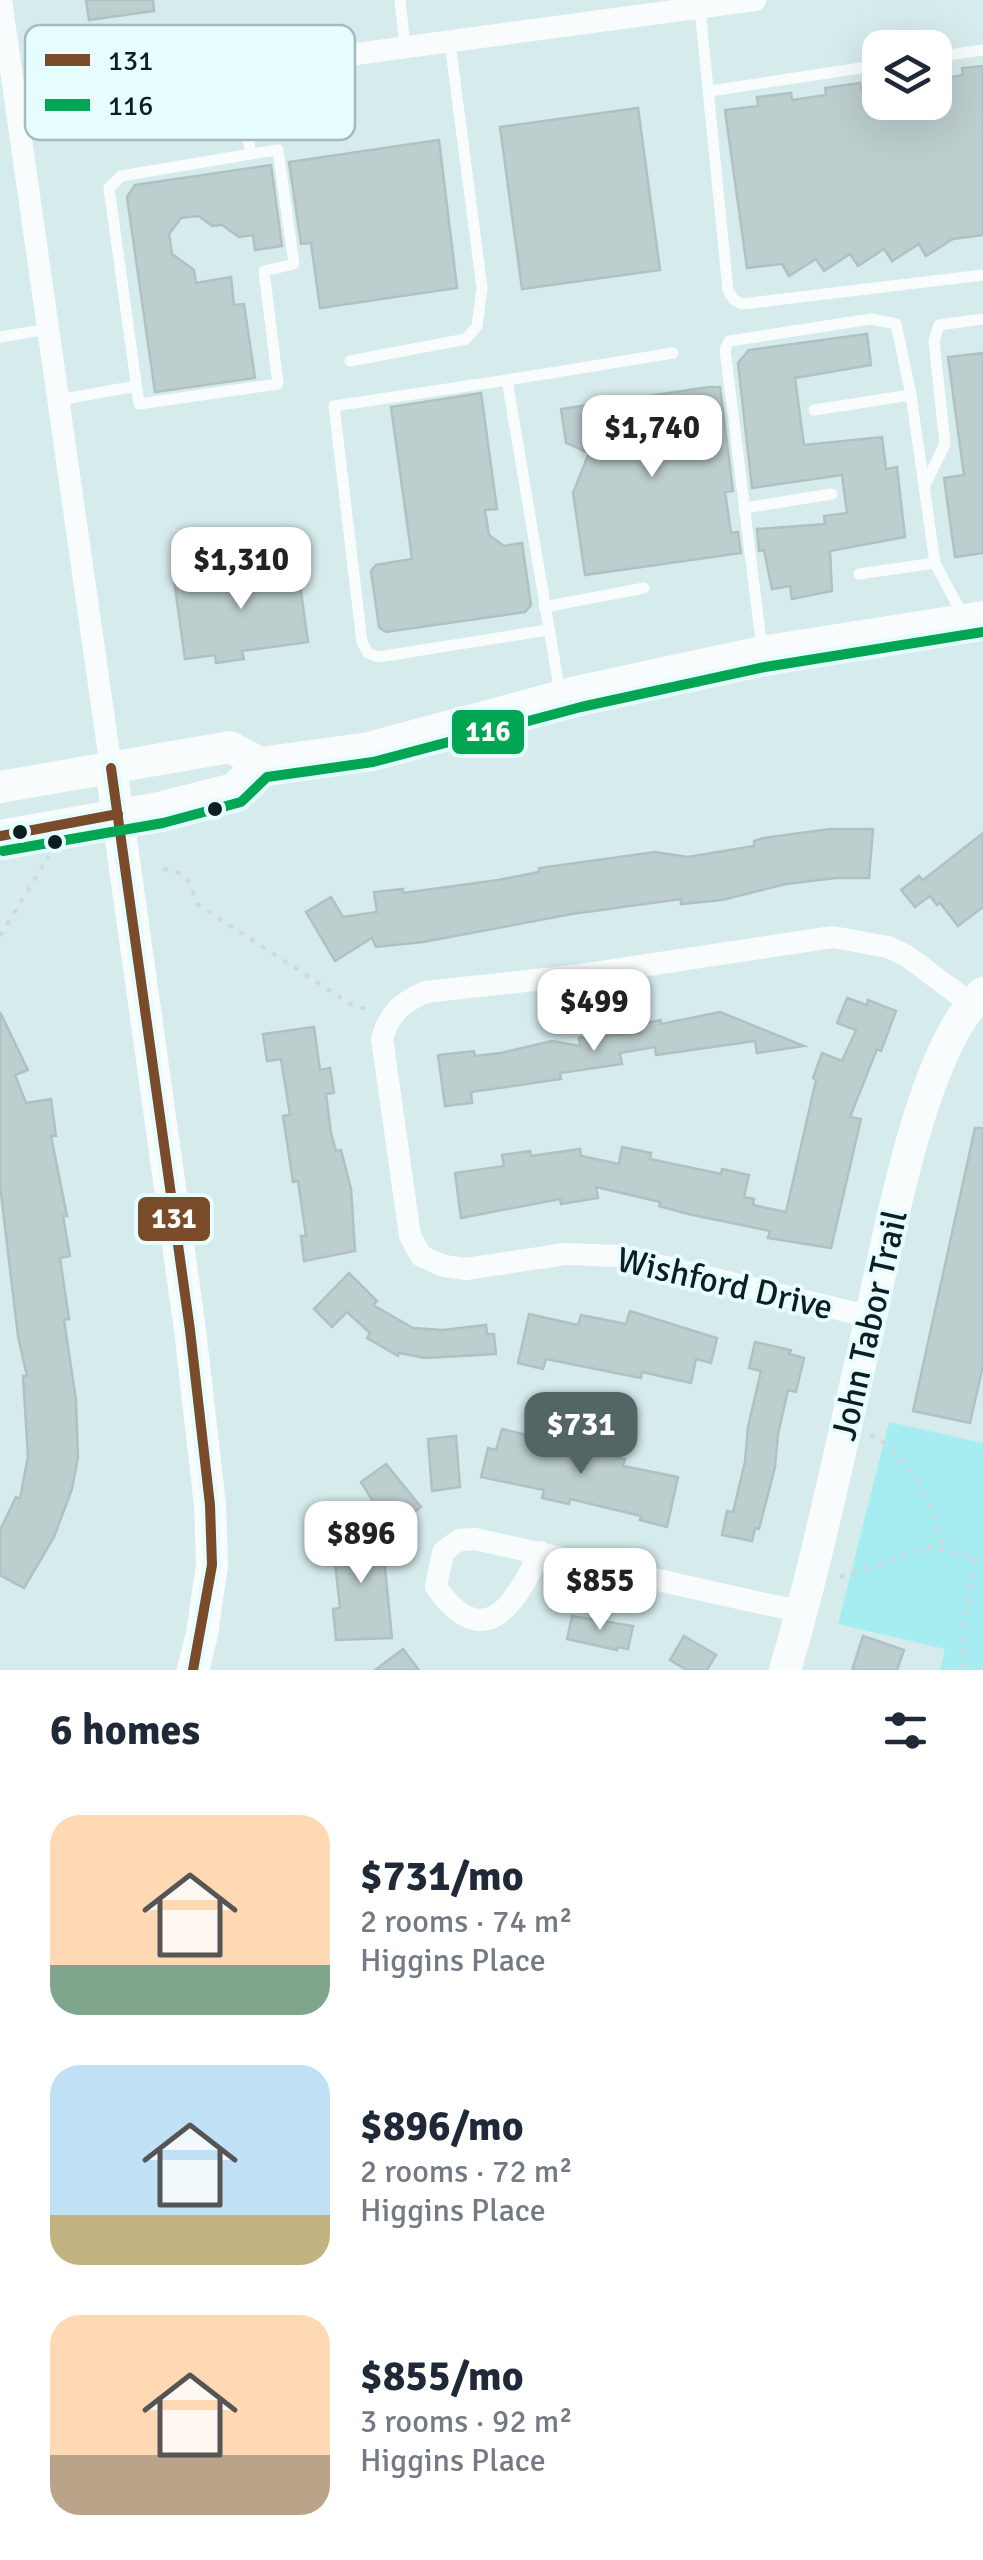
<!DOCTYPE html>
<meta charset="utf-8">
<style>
:root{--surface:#fff;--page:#f2f2f3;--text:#1f2937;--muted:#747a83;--accent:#546566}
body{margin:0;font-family:Signika,sans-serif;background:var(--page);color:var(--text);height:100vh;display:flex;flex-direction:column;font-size:38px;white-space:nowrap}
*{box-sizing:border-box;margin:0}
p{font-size:32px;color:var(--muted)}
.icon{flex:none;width:55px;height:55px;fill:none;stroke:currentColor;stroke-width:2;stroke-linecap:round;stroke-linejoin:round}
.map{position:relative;height:1670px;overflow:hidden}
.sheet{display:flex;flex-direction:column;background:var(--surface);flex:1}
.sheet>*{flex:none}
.controls{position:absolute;left:862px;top:30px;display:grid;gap:20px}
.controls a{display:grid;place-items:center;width:90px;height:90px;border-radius:20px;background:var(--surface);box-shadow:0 10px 40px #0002;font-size:50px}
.price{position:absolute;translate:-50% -85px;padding:0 22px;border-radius:20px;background:#fff;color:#222;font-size:32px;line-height:65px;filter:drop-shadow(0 2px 5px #0008)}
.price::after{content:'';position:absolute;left:50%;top:60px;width:30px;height:22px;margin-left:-15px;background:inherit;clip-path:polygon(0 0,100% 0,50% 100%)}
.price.selected{background:var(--accent);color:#fff}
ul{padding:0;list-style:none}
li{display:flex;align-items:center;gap:30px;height:250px;padding:0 50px}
li span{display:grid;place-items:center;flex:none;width:280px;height:200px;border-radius:30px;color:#555}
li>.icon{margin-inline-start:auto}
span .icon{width:120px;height:120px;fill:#fffc;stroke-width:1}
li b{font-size:42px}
h2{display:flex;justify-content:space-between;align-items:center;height:120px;padding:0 50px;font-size:42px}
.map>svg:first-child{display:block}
.green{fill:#a6edf2}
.building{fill:#bdcecf;stroke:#b0c1c2;stroke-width:2.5}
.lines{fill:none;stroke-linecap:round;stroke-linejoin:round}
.path{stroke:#d2d8d9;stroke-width:4;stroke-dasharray:5 8;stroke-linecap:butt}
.lane{stroke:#f9fcfc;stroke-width:11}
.street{stroke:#f9fcfc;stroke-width:22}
.secondary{stroke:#f9fcfc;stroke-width:32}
.bus-1-casing{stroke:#e6fdff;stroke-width:18}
.bus-2-casing{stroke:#e6fdff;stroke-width:18}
.bus-1{stroke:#7a4b2a;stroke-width:10}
.bus-2{stroke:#00a651;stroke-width:10}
.bus-dot{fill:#0e1d1e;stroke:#e6fdff;stroke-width:4}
.labels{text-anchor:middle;stroke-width:8;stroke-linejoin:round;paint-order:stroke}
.street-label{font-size:35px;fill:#0e1d1e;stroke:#e6fdff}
.key{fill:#e6fdff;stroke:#a5babc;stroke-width:2.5}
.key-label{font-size:28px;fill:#0e1d1e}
.line-badge{stroke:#e6fdff;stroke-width:4}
.badge-label{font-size:28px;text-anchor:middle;font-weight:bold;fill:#fff}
</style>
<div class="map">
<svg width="983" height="1670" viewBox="0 0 983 1670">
<rect width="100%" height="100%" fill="#d6ebec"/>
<path class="green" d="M889,1422l94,21v227h-43l5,-21 -107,-25z"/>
<g class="building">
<path d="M86,0h67l1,11 -65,9z"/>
<path d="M983,66v169l-30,4 -27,17 -7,-12 -27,17 -8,-12 -26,17 -8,-12 -26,17 -8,-12 -27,17 -7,-12 -35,4 -22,-158 33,-4 -1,-9 34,-4 1,7 34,-5 -1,-7 35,-5 1,7 19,-3v15h55v-22l28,-5 -1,-7z"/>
<path d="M638,108l22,162 -138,19 -22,-162z"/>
<path d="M439,140l18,148 -137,20 -9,-65 -10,1 -12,-82z"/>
<path d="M271,165l11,81 -27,4 -2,-15 -14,2 -17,-12 -10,1 -13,-10 -18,2 -12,16 3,20 22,16 2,13 35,-6 3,28 10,-1 11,74 -100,14 -28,-195 8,-12z"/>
<path d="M867,334l4,31 -76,13 9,67 78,-8 4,32 11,-2 8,70 -75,14 2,40 -40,8 -2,-13 -18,3 -8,-39 -5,1 -2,-22 68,-5 -1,-8 23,-3 -5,-38 -90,13 -14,-125 11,-13z"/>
<path d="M983,353v200l-28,4 -11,-79 20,-3 -16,-118z"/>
<path d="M709,387h11l13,104 -8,1 6,41 7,-1 3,21 -156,22 -12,-82 16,-40 -23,-10 -5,-34z"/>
<path d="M481,393l16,116 -12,1 4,25 15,11 18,-3 9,62 -6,7 -139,20 -7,-5 -8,-56 5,-6 36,-6 -21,-152z"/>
<path d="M297,563l11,79 -66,9 2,8 -28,4 -1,-8 -30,4 -11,-79z"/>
<path d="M830,829h43l-4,49h-33l-50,6 -64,16 -41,4v-5l-109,15 -149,28 -47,5 -4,-9 -37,23 -29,-49 25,-15 12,20 34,-5 -3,-20 29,-3v4l95,-13 41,-8v-4l116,-16 33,5 66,-11v-5l10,-3z"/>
<path d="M983,833v74l-25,19 -18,-23 -3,2 -7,-9 -15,11 -14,-17 18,-14 4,4z"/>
<path d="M847,998l20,7 1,-5 28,11 -15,40 -4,-2 -27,68 11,2 -30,129 -63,-10 2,-7 -82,-17 -29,-8 1,-4 -64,-15 2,11 -37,6 -1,-5 -99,19 -6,-45 49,-7 -2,-11 28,-4 1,5 49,-7 1,7 38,8 3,-17 29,6 -1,6 71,15 1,-5 27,6 -5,22 10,2 -1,6 33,7 30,-132 -3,-2 9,-25 20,8 14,-31 -19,-7z"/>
<path d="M0,1012l28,58 -13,5 11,28 25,-4 5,37h-5l16,80h-4l7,40 -10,2 9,61 -5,1 12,80 2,57 -6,32 -18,48 -30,51 -24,-13v-45l16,-33 4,2 8,-43 -5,-80h4l-9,-40 -18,-151z"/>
<path d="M720,1012l84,34 -47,7 -2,-12 -99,14 -1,-8 -35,6 2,11 -62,9 1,6 -90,13 1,11 -27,3 -7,-51 36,-4 1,5 26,-3 51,-12 28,5 -1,-8 62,-5 -1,-9 21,-4v4z"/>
<path d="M314,1027l6,43 10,-2 4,25 -8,1 5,39 5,18 5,-1 10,39 4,62 -51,10 -3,-25h5l-8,-55 -5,1 -10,-66 7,-1 -9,-56 -14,2 -4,-27z"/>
<path d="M975,1128h8v238l-13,57 -57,-12z"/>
<path d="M349,1273l28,28 -4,4 40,23 30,2 43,-5 1,9h7l2,20 -71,4 -26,-5 -1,3 -31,-18 3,-5 -23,-21 -15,15 -18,-18z"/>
<path d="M630,1311l87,27 -6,25 -15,-4 -5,24 -49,-11 -1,6 -95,-19 -3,10 -25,-6 11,-49 49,11 3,-10 45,9z"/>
<path d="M755,1342l36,8 -2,4 15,4 -8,34 -8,-2 -10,44 -3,33 -16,62 -4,-1 -3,13 -30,-6 5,-24 6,1 12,-50 3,-35 13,-56 -12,-3z"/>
<path d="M502,1429l54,13 -1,6 43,9 1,-4 26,6 -2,7 55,11 -11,50 -27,-7 1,-4 -71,-17 -1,5 -27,-6 2,-8 -63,-13 7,-29 8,2z"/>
<path d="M456,1436l4,51 -28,4 -4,-52z"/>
<path d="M386,1464l35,43 -31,22 -29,-47z"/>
<path d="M381,1528l11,110 -56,2 -3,-31 7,-1 -5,-46 -9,-5 6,-7 -1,-17z"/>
<path d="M572,1616l61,10 -5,23 -10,-2 -1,3 -50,-11z"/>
<path d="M684,1636l32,19 -9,15h-20l-17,-10z"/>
<path d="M863,1636l41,14 -7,20h-45z"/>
<path d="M403,1649l16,21h-44z"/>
</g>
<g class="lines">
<g class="path">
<path d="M163,869c23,2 28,14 34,35l155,101 18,5"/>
<path d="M0,936l49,-80"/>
<path d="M870,1435c44,21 60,71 75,113"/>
<path d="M840,1577l89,-30 47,11 -12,65 -1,47"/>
</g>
<g class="lane">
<path d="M400,0l5,46"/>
<path d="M700,9l28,281 6,10 8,4 241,-29"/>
<path d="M935,57l48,-7"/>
<path d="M235,72l16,82 -130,22 -12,12 30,216 139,-20 -14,-113 30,-7 -16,-114 -27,4"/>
<path d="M710,91l170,-26"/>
<path d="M0,337l49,-8"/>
<path d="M350,361l116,-22 11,-13 5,-38 -32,-245"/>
<path d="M507,380l-173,26 28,236 6,11 10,4 170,-27"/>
<path d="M59,400l77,-14"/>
<path d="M814,410l97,-15"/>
<path d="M925,485l20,-41 -11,-103 5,-16 44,-6"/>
<path d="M744,508l88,-14"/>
<path d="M859,574l76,-11"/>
<path d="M544,607l100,-19"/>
<path d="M762,649l-37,-299 4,-9 142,-22 25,5 15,71 24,168 28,53"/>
<path d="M560,693l-53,-313 166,-27"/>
</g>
<g class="street">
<path d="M1,0l110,768"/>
<path d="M17,100l738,-100"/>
<path d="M871,1317l-251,-61 -55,-2 -99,15 -22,-3 -23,-10 -11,-20 -28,-198c8,-25 19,-35 43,-46l156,-17 252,-38 55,10 19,9 64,48"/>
<path d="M540,1552c-24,51 -55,104 -104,35l7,-35 16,-12 16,-1 290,65 37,7"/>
</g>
<g class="secondary">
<path d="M111,768l79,562 20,175 2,60 -10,69 -9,36"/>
<path d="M0,787l230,-40 30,16"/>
<path d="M0,836l159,-28 75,-19 26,-26 109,-15 208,-56 185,-40 221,-35"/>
<path d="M785,1670c32,-107 54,-217 80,-326 19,-84 55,-298 118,-351"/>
</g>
<g class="bus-1-casing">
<g id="bus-1">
<path d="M111,768l79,562 20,175 2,60 -19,105"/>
<path d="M0,836l118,-22"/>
</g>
</g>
<g class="bus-2-casing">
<path id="bus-2" d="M3,851l160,-28 78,-21 26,-25 106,-15 208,-55 184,-40 218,-35"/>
</g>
<use href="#bus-1" class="bus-1"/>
<use href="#bus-2" class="bus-2"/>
</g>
<g class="bus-dot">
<circle cx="215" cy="809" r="9"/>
<circle cx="20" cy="832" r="9"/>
<circle cx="55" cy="842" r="9"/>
</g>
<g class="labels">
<g class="street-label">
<text transform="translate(725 1283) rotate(13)" y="12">Wishford Drive</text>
<text transform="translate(869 1325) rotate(-77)" y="12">John Tabor Trail</text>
</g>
</g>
<rect x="25" y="25" width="330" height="115" rx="15" class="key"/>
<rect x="45" y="54" width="45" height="12" fill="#7a4b2a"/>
<rect x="45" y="99" width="45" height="12" fill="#00a651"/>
<g class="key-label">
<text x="108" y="70">131</text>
<text x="108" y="115">116</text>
</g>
<g class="line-badge">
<rect x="450" y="708" width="76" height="48" rx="10" fill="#00a651"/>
<rect x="136" y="1195" width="76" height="48" rx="10" fill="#7a4b2a"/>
</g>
<g class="badge-label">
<text x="488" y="741">116</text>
<text x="174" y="1228">131</text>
</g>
</svg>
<div class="controls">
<a><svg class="icon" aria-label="layers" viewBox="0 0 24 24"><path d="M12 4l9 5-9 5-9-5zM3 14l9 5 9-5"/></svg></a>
</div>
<b class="price" style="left:652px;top:480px">$1,740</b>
<b class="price" style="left:241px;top:612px">$1,310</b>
<b class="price" style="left:594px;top:1054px">$499</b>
<b class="price selected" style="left:581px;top:1477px">$731</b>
<b class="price" style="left:361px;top:1586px">$896</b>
<b class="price" style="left:600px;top:1633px">$855</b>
</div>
<section class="sheet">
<h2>6 homes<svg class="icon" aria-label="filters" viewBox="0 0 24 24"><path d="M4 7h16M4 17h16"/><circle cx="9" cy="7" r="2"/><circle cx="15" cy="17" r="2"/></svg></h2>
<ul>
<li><span style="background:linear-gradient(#ffd9b3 75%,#7fa58c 0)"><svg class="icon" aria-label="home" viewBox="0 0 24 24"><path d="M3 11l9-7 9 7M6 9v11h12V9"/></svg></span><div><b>$731/mo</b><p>2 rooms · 74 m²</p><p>Higgins Place</p></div></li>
<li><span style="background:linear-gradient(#bfe0f5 75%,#c2b280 0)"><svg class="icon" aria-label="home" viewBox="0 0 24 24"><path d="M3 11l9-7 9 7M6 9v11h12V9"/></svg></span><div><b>$896/mo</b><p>2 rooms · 72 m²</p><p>Higgins Place</p></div></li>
<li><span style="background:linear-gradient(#ffd9b3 70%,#b9a48a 0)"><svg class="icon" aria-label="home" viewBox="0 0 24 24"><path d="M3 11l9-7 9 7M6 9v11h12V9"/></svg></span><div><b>$855/mo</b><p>3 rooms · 92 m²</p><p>Higgins Place</p></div></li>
</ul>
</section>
